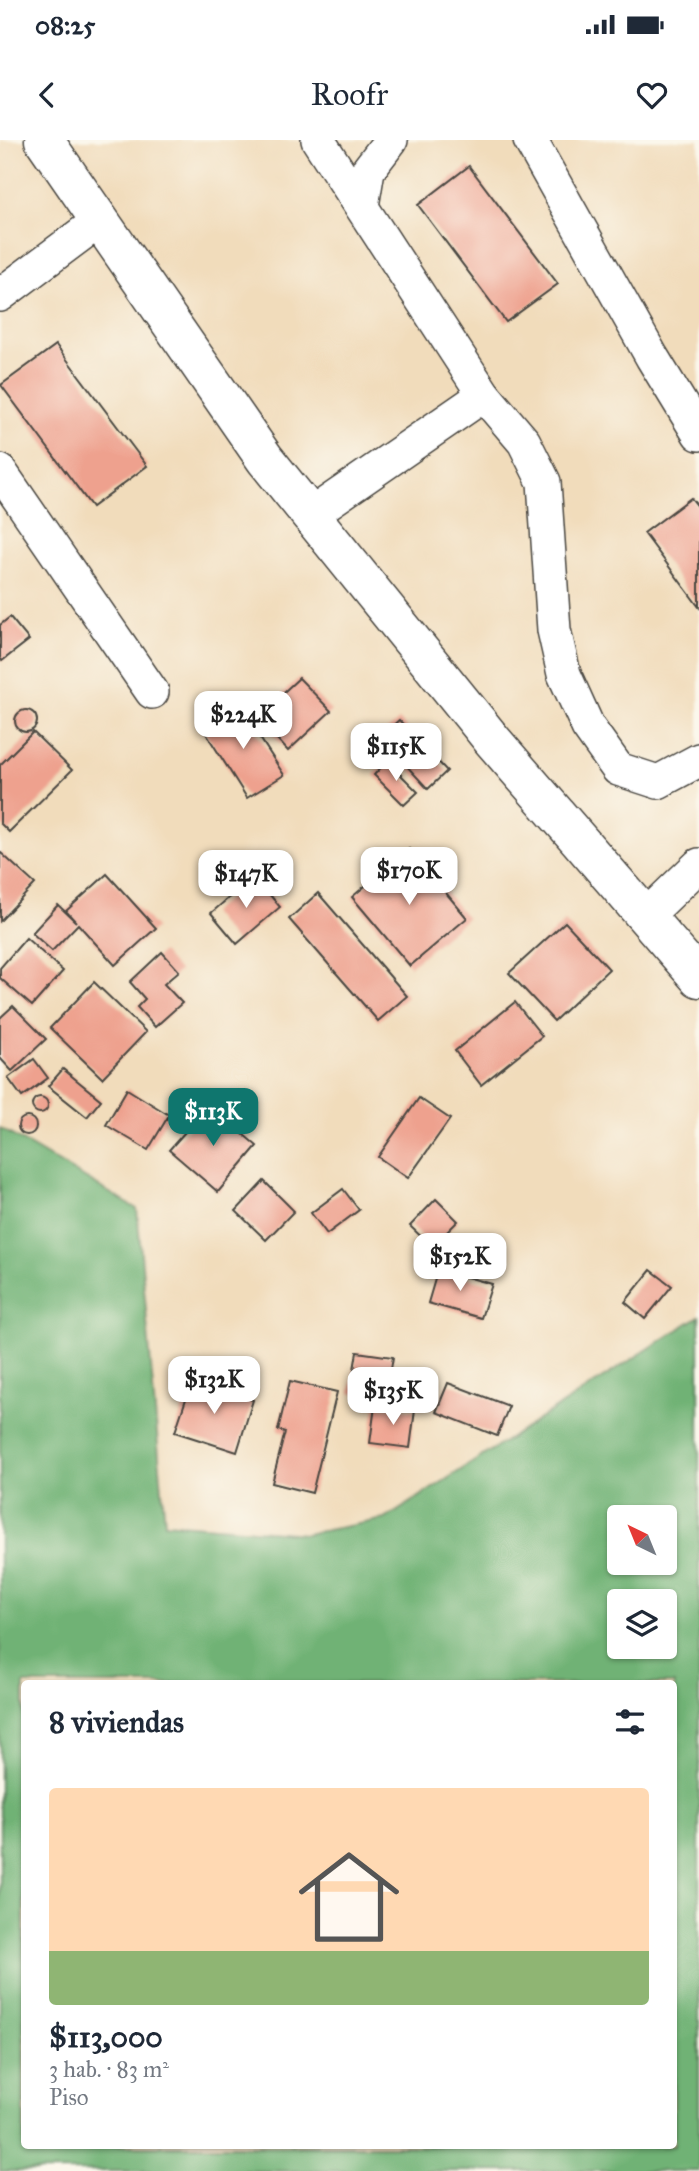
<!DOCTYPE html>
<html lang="es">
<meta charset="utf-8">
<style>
:root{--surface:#fff;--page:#f2f2f3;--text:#1f2937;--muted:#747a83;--line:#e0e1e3;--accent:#0f766e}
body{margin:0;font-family:"IM FELL Great Primer",serif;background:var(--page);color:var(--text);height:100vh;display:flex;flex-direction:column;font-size:26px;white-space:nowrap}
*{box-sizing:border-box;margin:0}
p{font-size:23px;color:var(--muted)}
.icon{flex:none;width:38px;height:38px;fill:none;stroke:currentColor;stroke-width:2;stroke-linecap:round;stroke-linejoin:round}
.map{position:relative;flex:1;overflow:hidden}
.panel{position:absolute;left:21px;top:1540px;width:656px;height:469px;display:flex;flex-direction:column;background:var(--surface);border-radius:7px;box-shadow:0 2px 5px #0004}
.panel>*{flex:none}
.needle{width:46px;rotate:317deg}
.fabs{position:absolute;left:607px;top:1365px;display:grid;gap:14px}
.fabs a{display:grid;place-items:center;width:70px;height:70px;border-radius:7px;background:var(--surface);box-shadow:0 2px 5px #0004;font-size:35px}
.price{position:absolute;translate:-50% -60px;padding:0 16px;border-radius:14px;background:#fff;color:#222;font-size:23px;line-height:46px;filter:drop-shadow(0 2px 4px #0008)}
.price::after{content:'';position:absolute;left:50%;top:42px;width:21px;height:16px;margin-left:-10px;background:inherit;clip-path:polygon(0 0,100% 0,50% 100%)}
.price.selected{background:var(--accent);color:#fff}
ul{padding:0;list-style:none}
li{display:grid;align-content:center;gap:14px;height:371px;padding:0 28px}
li+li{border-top:2px solid var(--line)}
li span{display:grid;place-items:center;height:217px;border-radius:7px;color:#555}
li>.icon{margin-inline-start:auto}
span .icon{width:126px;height:126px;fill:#fffc;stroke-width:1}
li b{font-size:30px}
h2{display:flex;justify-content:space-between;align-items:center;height:84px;padding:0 28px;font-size:30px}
.status{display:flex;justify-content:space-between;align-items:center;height:49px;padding:0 35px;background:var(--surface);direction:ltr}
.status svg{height:19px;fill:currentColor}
header{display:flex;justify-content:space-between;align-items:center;height:91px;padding:0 28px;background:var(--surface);font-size:32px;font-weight:600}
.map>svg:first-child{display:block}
.forest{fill:#70b275;stroke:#4e6e50;stroke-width:2;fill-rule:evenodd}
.building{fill:#eea18e}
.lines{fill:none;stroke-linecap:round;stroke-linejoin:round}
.minor-casing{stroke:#494641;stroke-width:36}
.tertiary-casing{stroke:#494641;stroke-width:41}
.minor{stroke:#fff;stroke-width:33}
.tertiary{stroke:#fff;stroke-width:38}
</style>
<div class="status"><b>08:25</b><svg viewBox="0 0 49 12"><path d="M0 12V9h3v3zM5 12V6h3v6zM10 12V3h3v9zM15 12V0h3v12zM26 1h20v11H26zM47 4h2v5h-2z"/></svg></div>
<header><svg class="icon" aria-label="back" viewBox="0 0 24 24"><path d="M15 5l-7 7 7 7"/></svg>Roofr<svg class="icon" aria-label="heart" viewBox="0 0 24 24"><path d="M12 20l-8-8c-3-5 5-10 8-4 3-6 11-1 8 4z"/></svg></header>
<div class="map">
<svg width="699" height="2031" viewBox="0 0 699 2031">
<rect width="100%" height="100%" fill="#fbf7ec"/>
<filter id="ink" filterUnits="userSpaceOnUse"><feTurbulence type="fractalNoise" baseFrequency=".0143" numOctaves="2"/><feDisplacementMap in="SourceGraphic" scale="14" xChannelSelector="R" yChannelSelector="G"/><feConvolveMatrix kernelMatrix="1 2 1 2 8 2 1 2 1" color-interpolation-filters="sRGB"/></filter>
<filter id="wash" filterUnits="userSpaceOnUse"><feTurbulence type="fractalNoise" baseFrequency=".00686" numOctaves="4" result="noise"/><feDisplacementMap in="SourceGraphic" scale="28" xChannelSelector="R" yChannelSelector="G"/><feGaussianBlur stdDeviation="1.57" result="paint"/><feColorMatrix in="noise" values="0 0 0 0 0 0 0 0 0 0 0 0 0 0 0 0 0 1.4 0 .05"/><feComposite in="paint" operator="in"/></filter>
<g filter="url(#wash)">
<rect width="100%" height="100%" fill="#f1dcbb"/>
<path class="forest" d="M0,988l137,81 28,314 141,11 79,-15 314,-203v855h-699zM620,1377h45v46h-45zM620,1461h45v46h-45zM24,1544h650v462h-650z"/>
<g id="blocks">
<g class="building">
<path d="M469,26l89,118 -52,38 -88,-117z"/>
<path d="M56,205l91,121 -55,41 -91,-122z"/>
<path d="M691,358l8,10v99l-55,-74z"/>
<path d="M10,477l19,23 -27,21 -2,-3v-33z"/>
<path d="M299,538l32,33 -43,40 -31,-34z"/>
<path d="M238,564l46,71 -37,23 -45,-71z"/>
<circle cx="26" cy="581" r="11"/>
<path d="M399,580l48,51 -19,18 -48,-52z"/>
<path d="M33,592l39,38 -63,62 -9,-9v-58z"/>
<path d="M387,621l31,31 -14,13 -30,-30z"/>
<path d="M409,709l58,69 -57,48 -58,-69z"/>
<path d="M0,712l35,32 -35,37z"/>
<path d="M107,734l49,54 -41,37 -37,-41 -26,27 -20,-18 26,-28 18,17 -10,-11z"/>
<path d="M254,736l26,31 -43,37 -26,-31z"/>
<path d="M318,753l89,103 -29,25 -89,-102z"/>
<path d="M565,782l44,47 -55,52 -45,-48z"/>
<path d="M26,798l37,33 -31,35 -32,-28v-10z"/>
<path d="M162,812l17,19 -15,13 18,19 -27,24 -18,-20 8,-8 -15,-17z"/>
<path d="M94,842l52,50 -44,46 -52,-50z"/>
<path d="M515,862l27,34 -61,49 -26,-34z"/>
<path d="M13,866l33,33 -34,32 -12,-13v-40z"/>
<path d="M34,919l14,19 -26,19 -14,-19z"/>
<path d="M63,929l38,31 -14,17 -39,-31z"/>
<path d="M127,949l42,26 -21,35 -42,-25z"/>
<circle cx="40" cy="965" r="8"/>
<path d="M419,958l31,21 -42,59 -30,-21z"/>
<path d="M209,965l48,41 -39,46 -49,-42z"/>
<circle cx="27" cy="986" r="9"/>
<path d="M264,1041l30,30 -28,29 -30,-29z"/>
<path d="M343,1049l16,21 -32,24 -16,-21z"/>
<path d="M436,1059l22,22 -26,26 -22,-21z"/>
<path d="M438,1129l54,15 -11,34 -53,-15z"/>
<path d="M651,1130l21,16 -27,33 -20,-17z"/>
<path d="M357,1212l36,5 -7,41 -36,-5z"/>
<path d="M192,1241l61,19 -16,52 -62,-20z"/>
<path d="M290,1241l47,11 -25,101 -40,-10 13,-51 -7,-2z"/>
<path d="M448,1243l61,23 -12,30 -61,-24z"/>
<path d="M375,1266l40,4 -5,38 -40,-5z"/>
</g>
</g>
</g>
<g filter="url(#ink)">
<use href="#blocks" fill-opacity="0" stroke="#494641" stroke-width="2"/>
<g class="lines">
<g class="minor-casing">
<g id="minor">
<path d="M318,0l166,255 40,47 20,40 10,148 10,44 24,53 30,42 40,13 41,-22"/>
<path d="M530,0l122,217 47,77"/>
<path d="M362,66l6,-36 23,-30"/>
<path d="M0,155l99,-74"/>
<path d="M0,331l152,221"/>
<path d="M310,375l174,-120"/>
<path d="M645,777l54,-52"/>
</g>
</g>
<g class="tertiary-casing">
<path id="tertiary" d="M44,0l221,319 228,282 206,237"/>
</g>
<use href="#minor" class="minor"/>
<use href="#tertiary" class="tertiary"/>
</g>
</g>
</svg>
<div class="fabs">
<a><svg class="needle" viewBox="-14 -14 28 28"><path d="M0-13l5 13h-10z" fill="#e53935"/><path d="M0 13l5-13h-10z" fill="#747a83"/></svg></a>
<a><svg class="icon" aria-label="layers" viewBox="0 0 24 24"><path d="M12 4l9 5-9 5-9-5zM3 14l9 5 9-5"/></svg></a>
</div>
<b class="price" style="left:243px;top:611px">$224K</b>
<b class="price" style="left:396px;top:643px">$115K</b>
<b class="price" style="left:409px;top:767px">$170K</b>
<b class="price" style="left:246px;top:770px">$147K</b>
<b class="price selected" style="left:213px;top:1008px">$113K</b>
<b class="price" style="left:460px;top:1153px">$152K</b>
<b class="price" style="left:214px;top:1276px">$132K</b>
<b class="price" style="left:393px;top:1287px">$135K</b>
<section class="panel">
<h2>8 viviendas<svg class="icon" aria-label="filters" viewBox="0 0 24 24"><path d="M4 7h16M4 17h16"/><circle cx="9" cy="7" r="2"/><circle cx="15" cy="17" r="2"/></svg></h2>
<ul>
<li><span style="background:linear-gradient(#ffd9b3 75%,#8fb573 0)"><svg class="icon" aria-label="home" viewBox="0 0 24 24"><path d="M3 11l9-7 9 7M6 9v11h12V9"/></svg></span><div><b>$113,000</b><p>3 hab. · 83 m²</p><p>Piso</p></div></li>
</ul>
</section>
</div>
